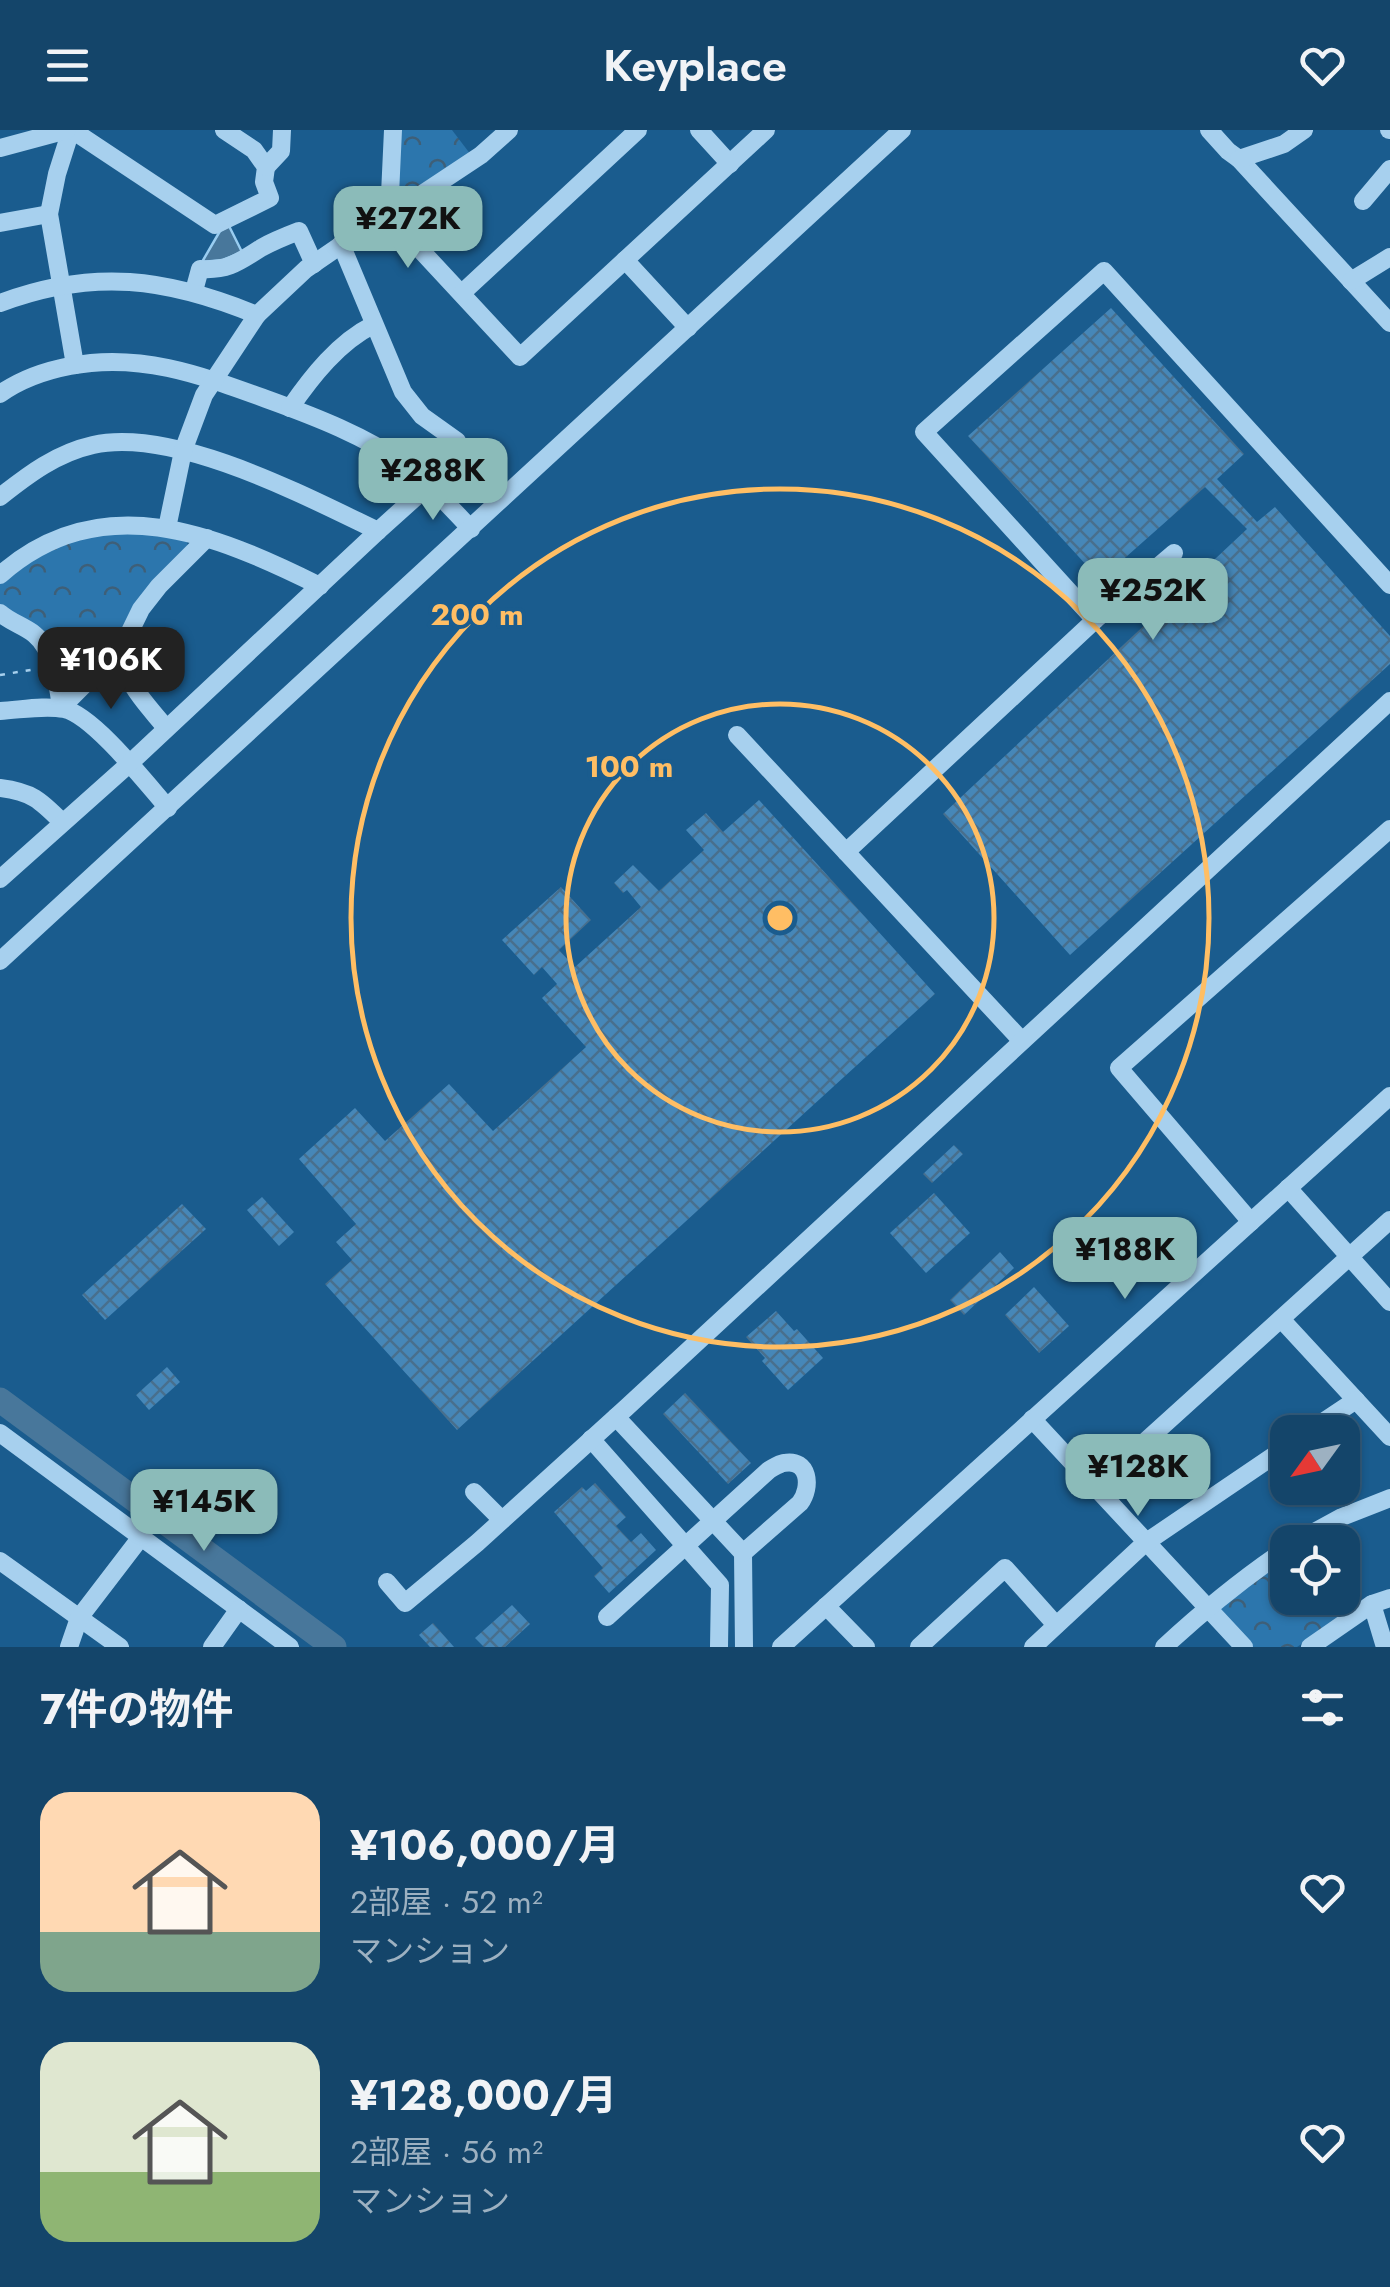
<!DOCTYPE html>
<html lang="ja">
<meta charset="utf-8">
<style>
:root{--surface:#14456a;--page:#1d4c70;--text:#f1f3f6;--muted:#9db1c1;--line:#335d7e;--accent:#8bbbb9}
body{margin:0;font-family:Jost,"Noto Sans JP",sans-serif;background:var(--page);color:var(--text);height:100vh;display:flex;flex-direction:column;font-size:38px;white-space:nowrap}
*{box-sizing:border-box;margin:0}
p{font-size:32px;color:var(--muted)}
.icon{flex:none;width:55px;height:55px;fill:none;stroke:currentColor;stroke-width:2;stroke-linecap:round;stroke-linejoin:round}
.map{position:relative;height:1517px;overflow:hidden}
.panel{display:flex;flex-direction:column;background:var(--surface);flex:1}
.panel>*{flex:none}
.needle{width:65px;rotate:237deg}
.tools{position:absolute;left:1270px;top:1285px;display:grid;gap:20px}
.tools a{display:grid;place-items:center;width:90px;height:90px;border-radius:20px;background:var(--surface);box-shadow:0 2px 8px #0004,0 0 0 2px var(--line);font-size:50px}
.price{position:absolute;translate:-50% -85px;padding:0 22px;border-radius:20px;background:var(--accent);color:#111;font-size:32px;line-height:65px;filter:drop-shadow(0 2px 5px #0008)}
.price::after{content:'';position:absolute;left:50%;top:60px;width:30px;height:22px;margin-left:-15px;background:inherit;clip-path:polygon(0 0,100% 0,50% 100%)}
.price.on{background:#222;color:#fff}
ul{padding:0;list-style:none}
li{display:flex;align-items:center;gap:30px;height:250px;padding:0 40px}
li span{display:grid;place-items:center;flex:none;width:280px;height:200px;border-radius:30px;color:#555}
li>.icon{margin-inline-start:auto}
span .icon{width:120px;height:120px;fill:#fffc;stroke-width:1}
li b{font-size:42px}
h2{display:flex;justify-content:space-between;align-items:center;height:120px;padding:0 40px;font-size:42px}
header{display:flex;justify-content:space-between;align-items:center;height:130px;padding:0 40px;background:var(--surface);font-size:45px;font-weight:600}
.map>svg:first-child{display:block}
.park{fill:url(#park-crowns)}
.water{fill:#48779b;stroke:#99cdf1;stroke-width:2.5}
.lines{fill:none;stroke-linecap:round;stroke-linejoin:round}
.river{stroke:#48779b;stroke-width:25}
.building{fill:url(#building-cross-hatch)}
.path{stroke:#a7d0ee;stroke-width:2.5;stroke-dasharray:5 8;stroke-linecap:butt}
.minor{stroke:#a7d0ee;stroke-width:18}
.ring{fill:none;stroke:#ffbe64;stroke-width:5}
.centre{fill:#ffbe64;stroke:#1a5c8e;stroke-width:5}
.ring-label{font-size:30px;text-anchor:middle;font-weight:bold;fill:#ffbe64;stroke:#1a5c8e;stroke-width:8;stroke-linejoin:round;paint-order:stroke}
</style>
<header><svg class="icon" aria-label="menu" viewBox="0 0 24 24"><path d="M4 6h16M4 12h16M4 18h16"/></svg>Keyplace<svg class="icon" aria-label="heart" viewBox="0 0 24 24"><path d="M12 20l-8-8c-3-5 5-10 8-4 3-6 11-1 8 4z"/></svg></header>
<div class="map">
<svg width="1390" height="1517" viewBox="0 0 1390 1517">
<defs>
<pattern id="park-crowns" width="20" height="18" patternUnits="userSpaceOnUse" patternTransform="scale(2.5)"><rect width="20" height="18" fill="#2c76ad"/><path d="M2 6a3 3 0 1 1 6 0M12 15a3 3 0 1 1 6 0" fill="none" stroke="#3e5f78"/></pattern>
<pattern id="building-cross-hatch" width="8" height="8" patternUnits="userSpaceOnUse" patternTransform="scale(2.5)"><rect width="8" height="8" fill="#4687b8"/><path d="M0 0l8 8M0 8l8-8" fill="none" stroke="#486f8d"/></pattern>
</defs>
<rect width="100%" height="100%" fill="#1a5c8e"/>
<g class="park">
<path d="M400,0h52l19,25 -66,42 -9,-5z"/>
<path d="M117,402l69,6 2,9 -72,101 -47,46 -9,-16 -60,-72v-22c43,-35 64,-43 117,-52z"/>
<path d="M1287,1431l1,37h37l14,20 -42,29h-44l-32,-34v-6l37,-28z"/>
</g>
<path class="water" d="M229,96l13,26 -19,8 -21,2 18,-31z"/>
<g class="lines">
<path class="river" d="M0,1270l334,247"/>
</g>
<g class="building">
<path d="M1111,178l133,146 -27,25 40,43 18,-15 115,129v28l-320,291 -127,-141 304,-285 -42,-42 -105,93 -132,-144z"/>
<path d="M759,670l176,194 -478,436 -132,-146 27,-24 -16,-18 20,-18 -57,-65 56,-51 30,33 64,-57 44,47 93,-84 -44,-49 15,-14 -15,-17 -8,8 -32,-35 59,-53 30,33 -32,30 16,17 66,-60 -14,-17 -4,3 -9,-10 19,-18 26,26 45,-41 -18,-20 20,-17 17,19z"/>
<path d="M954,1015l9,9 -31,29 -9,-9z"/>
<path d="M934,1063l36,40 -44,40 -36,-40z"/>
<path d="M262,1067l32,35 -15,14 -32,-36z"/>
<path d="M182,1074l24,25 -101,91 -23,-25z"/>
<path d="M1000,1122l14,16 -50,47 -14,-15z"/>
<path d="M1034,1157l35,39 -30,27 -34,-38z"/>
<path d="M776,1181l18,20 3,-2 26,29 -35,32 -26,-29 3,-3 -19,-21z"/>
<path d="M167,1237l13,15 -31,28 -13,-15z"/>
<path d="M685,1263l66,70 -23,21 -65,-70z"/>
<path d="M595,1353l31,34 -10,9 15,16 10,-9 15,17 -47,43 -15,-17 9,-8 -49,-56 28,-25 4,4z"/>
<path d="M512,1475l18,19 -25,23h-21l-9,-9z"/>
<path d="M433,1493l21,24h-24l-11,-12z"/>
</g>
<g class="lines">
<path class="path" d="M0,545l36,-6"/>
<g class="minor">
<path d="M71,0l-14,44 -8,40 26,151"/>
<path d="M72,0l143,95 55,-27 -6,-16 2,-15 -12,-17 -30,-20"/>
<path d="M393,0l-4,86 131,141 246,-227"/>
<path d="M699,0l31,34"/>
<path d="M1209,0l19,21 11,8 151,164"/>
<path d="M1389,0h1"/>
<path d="M0,18l67,-18"/>
<path d="M1239,29l45,-15 20,-14"/>
<path d="M266,37l15,-16 1,-21"/>
<path d="M1363,71l27,-32"/>
<path d="M0,93l49,-9"/>
<path d="M625,130l63,68"/>
<path d="M1351,151l39,-24"/>
<path d="M194,161l6,-22c28,2 39,-7 61,-21 12,-7 25,-12 38,-17l15,33"/>
<path d="M462,163l176,-163"/>
<path d="M0,173c93,-35 167,-25 257,12l49,-46 57,-39 26,-14 92,-61 28,-25"/>
<path d="M0,264c21,-15 44,-23 70,-28 71,-14 133,10 199,34 47,17 96,36 137,65 24,19 44,42 65,64"/>
<path d="M290,278c22,-32 49,-66 83,-83"/>
<path d="M0,367c29,-23 57,-44 93,-52 81,-18 212,51 285,86"/>
<path d="M167,398l16,-77 21,-56 53,-80"/>
<path d="M0,445c101,-89 215,-41 320,11"/>
<path d="M0,483c10,9 24,13 34,21 20,16 24,51 27,74"/>
<path d="M1095,490l-171,-188 180,-161 286,314"/>
<path d="M123,516c-3,34 23,57 43,82"/>
<path d="M61,578l62,-62 18,-37 18,-23 48,-48"/>
<path d="M0,581c20,-1 45,-6 64,-2 29,6 83,75 104,99"/>
<path d="M737,605l285,306"/>
<path d="M0,658c32,4 40,12 62,34"/>
<path d="M846,722l249,-232 79,-67"/>
<path d="M0,749l129,-115 249,-233 80,-72 3,-8 -4,-10 -35,-25 -19,-24 -62,-148"/>
<path d="M0,831l902,-831"/>
<path d="M1288,1058l102,114"/>
<path d="M1251,1092l-132,-154 271,-239"/>
<path d="M1281,1189l109,118"/>
<path d="M616,1287l127,136 1,94"/>
<path d="M1032,1289l212,228"/>
<path d="M1308,1302l48,-32"/>
<path d="M0,1303l290,214"/>
<path d="M591,1309l129,146 -1,62"/>
<path d="M1095,1357l295,-267"/>
<path d="M474,1362l28,28"/>
<path d="M1296,1412l46,-25 48,-19"/>
<path d="M0,1431l120,86"/>
<path d="M387,1452l18,21 72,-60 149,-135 764,-707"/>
<path d="M1372,1474l13,43"/>
<path d="M826,1476l40,41"/>
<path d="M607,1487l162,-147c3,-2 12,-7 15,-7 25,-5 28,24 16,40l-57,50"/>
<path d="M69,1517l10,-29 62,-81"/>
<path d="M212,1517l27,-38"/>
<path d="M781,1517l609,-551"/>
<path d="M919,1517l86,-79 51,57"/>
<path d="M1033,1517l112,-104 143,-97"/>
<path d="M1164,1517c39,-36 79,-69 124,-99"/>
<path d="M1310,1517l62,-43 18,-6"/>
</g>
</g>
<g class="ring">
<circle cx="780" cy="788" r="214"/>
<circle cx="780" cy="788" r="429"/>
</g>
<circle cx="780" cy="788" r="15" class="centre"/>
<g class="ring-label">
<text x="477" y="495">200 m</text>
<text x="629" y="647">100 m</text>
</g>
</svg>
<div class="tools">
<a><svg class="needle" viewBox="-14 -14 28 28"><path d="M0-13l5 13h-10z" fill="#e53935"/><path d="M0 13l5-13h-10z" fill="#9db1c1"/></svg></a>
<a><svg class="icon" aria-label="locate" viewBox="0 0 24 24"><circle cx="12" cy="12" r="6"/><path d="M12 2v4M12 18v4M2 12h4M18 12h4"/></svg></a>
</div>
<b class="price" style="left:408px;top:141px">¥272K</b>
<b class="price" style="left:433px;top:393px">¥288K</b>
<b class="price" style="left:1153px;top:513px">¥252K</b>
<b class="price on" style="left:111px;top:582px">¥106K</b>
<b class="price" style="left:1125px;top:1172px">¥188K</b>
<b class="price" style="left:1138px;top:1389px">¥128K</b>
<b class="price" style="left:204px;top:1424px">¥145K</b>
</div>
<section class="panel">
<h2>7件の物件<svg class="icon" aria-label="filters" viewBox="0 0 24 24"><path d="M4 7h16M4 17h16"/><circle cx="9" cy="7" r="2"/><circle cx="15" cy="17" r="2"/></svg></h2>
<ul>
<li><span style="background:linear-gradient(#ffd9b3 70%,#7fa58c 0)"><svg class="icon" aria-label="home" viewBox="0 0 24 24"><path d="M3 11l9-7 9 7M6 9v11h12V9"/></svg></span><div><b>¥106,000/月</b><p>2部屋 · 52 m²</p><p>マンション</p></div><svg class="icon" aria-label="heart" viewBox="0 0 24 24"><path d="M12 20l-8-8c-3-5 5-10 8-4 3-6 11-1 8 4z"/></svg></li>
<li><span style="background:linear-gradient(#dfe7d0 65%,#8fb573 0)"><svg class="icon" aria-label="home" viewBox="0 0 24 24"><path d="M3 11l9-7 9 7M6 9v11h12V9"/></svg></span><div><b>¥128,000/月</b><p>2部屋 · 56 m²</p><p>マンション</p></div><svg class="icon" aria-label="heart" viewBox="0 0 24 24"><path d="M12 20l-8-8c-3-5 5-10 8-4 3-6 11-1 8 4z"/></svg></li>
</ul>
</section>
